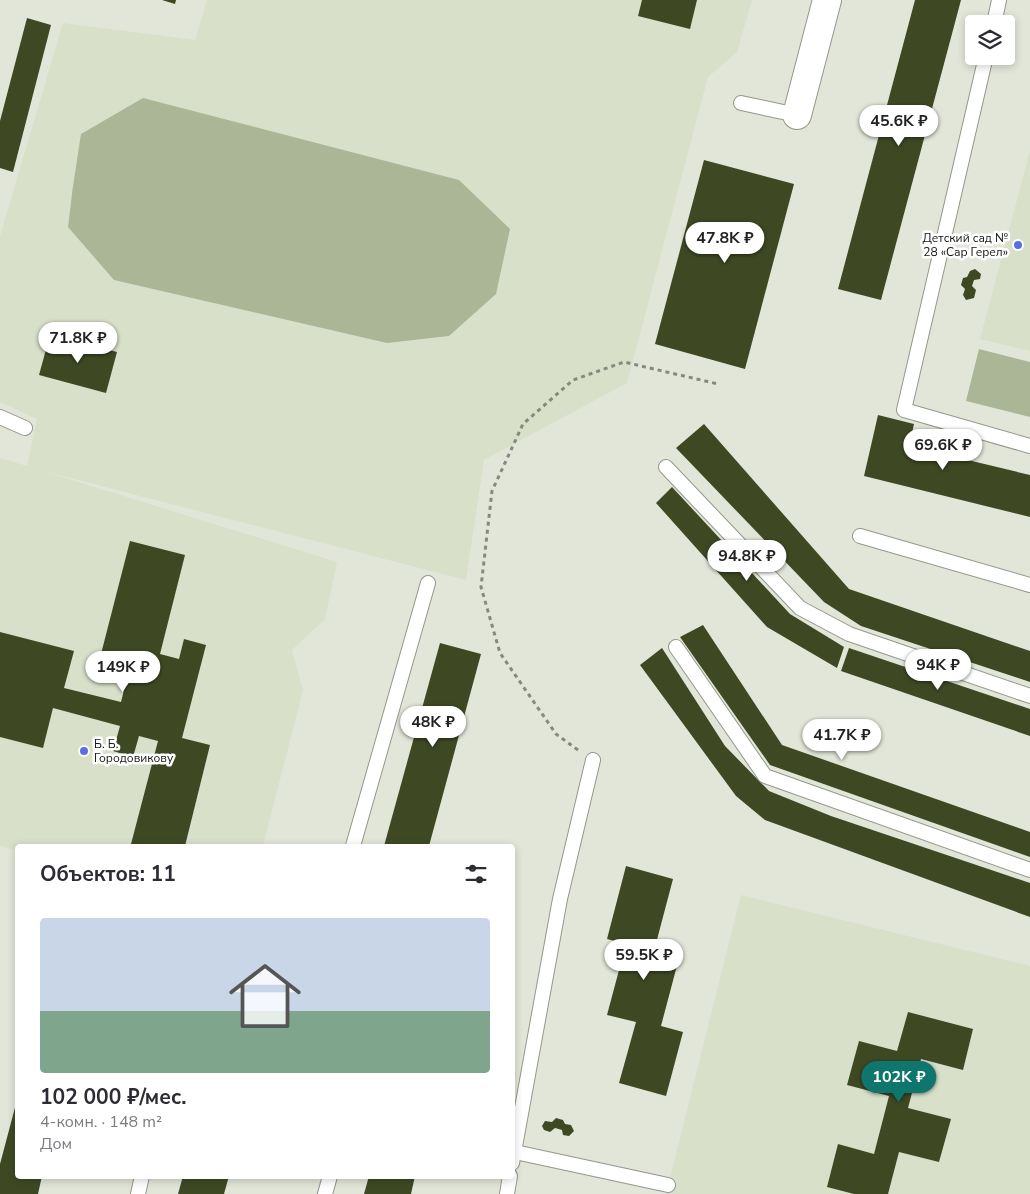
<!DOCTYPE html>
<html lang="ru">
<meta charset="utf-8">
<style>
:root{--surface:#fff;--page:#f7f7f7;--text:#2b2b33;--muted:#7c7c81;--accent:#0f766e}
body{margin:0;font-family:"Nunito Sans",sans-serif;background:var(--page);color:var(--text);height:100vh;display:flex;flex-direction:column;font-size:19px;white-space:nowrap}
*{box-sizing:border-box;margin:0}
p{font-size:16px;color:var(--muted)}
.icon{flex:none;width:28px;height:28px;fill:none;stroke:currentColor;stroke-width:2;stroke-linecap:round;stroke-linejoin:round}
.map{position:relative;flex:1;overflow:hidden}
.panel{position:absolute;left:15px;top:844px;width:500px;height:335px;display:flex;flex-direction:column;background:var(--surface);border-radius:5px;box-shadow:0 2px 8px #0003}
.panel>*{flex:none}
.tools{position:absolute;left:965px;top:15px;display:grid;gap:10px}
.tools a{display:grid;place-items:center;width:50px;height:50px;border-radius:5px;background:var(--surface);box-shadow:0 2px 8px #0003;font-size:25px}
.price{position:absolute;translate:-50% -42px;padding:0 11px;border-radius:18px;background:#fff;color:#222;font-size:16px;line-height:32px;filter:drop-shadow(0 1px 2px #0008)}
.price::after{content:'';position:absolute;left:50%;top:30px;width:15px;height:11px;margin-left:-8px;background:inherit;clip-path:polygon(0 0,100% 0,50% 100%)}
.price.active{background:var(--accent);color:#fff}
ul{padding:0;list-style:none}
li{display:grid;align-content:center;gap:10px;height:265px;padding:0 25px}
li span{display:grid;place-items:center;height:155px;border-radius:5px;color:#555}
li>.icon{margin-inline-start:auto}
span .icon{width:90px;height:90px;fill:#fffc;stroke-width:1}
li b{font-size:21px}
h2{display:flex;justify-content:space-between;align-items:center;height:60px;padding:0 25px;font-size:21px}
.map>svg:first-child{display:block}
.built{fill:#d8e0ca}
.green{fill:#abb696}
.building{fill:#3e4924}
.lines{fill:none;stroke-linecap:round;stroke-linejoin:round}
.lane-casing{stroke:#93988b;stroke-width:16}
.street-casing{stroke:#93988b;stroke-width:30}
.path{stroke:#86897f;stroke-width:3;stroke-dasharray:4 4;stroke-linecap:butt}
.lane{stroke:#fff;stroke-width:14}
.street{stroke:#fff;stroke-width:28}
.poi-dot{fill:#5b6fe5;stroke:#fff;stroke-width:2}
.labels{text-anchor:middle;stroke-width:5;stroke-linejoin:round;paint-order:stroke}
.poi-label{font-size:12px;fill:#131510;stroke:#fff;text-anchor:end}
</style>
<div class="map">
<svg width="1030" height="1194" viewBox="0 0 1030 1194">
<rect width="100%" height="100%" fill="#e1e6d8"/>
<g class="built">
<path d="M207,0h545l-15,52 -29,25 -81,306 -143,77 -18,120 -423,-109 294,91 -12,57 -33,31 11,40 -40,156h-245l-1,5 -17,-5v-388l27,8 10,-47 -37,-17v-166l63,-213 132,17z"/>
<path d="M1030,151v200l-50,-12z"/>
<path d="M741,895l289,71v228h-364z"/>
</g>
<g class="green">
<path d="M143,98l316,82 51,49 -14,65 -47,42 -62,7 -273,-63 -46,-53 5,-41 8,-52z"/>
<path d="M979,349l51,13v55l-64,-16z"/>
</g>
<g class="building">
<path d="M162,0h14l-1,4z"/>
<path d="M642,0h55l-7,29 -52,-13z"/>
<path d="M915,0h46l-80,300 -43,-11z"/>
<path d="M27,18l24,7 -38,147 -13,-4v-47z"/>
<path d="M704,160l90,24 -49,185 -90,-25z"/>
<path d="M975,269l6,5 -1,5 -6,1 -2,6 4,4 -2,8 -8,2 -3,-5 2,-6 -4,-4 2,-7 4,-1 3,-6z"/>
<path d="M50,335l67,17 -11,41 -67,-18z"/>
<path d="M878,415l36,9 -5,22 121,29v42l-166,-41z"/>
<path d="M704,424l145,165 181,62v31l-169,-56 -37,-24 -148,-154z"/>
<path d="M672,487l118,127 54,33 -7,21 -70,-41 -111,-124z"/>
<path d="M130,541l55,14 -25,99 19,5 5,-20 22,6 -24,93 28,7 -25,101h-44l-10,-2 27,-103 -19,-5 -6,21 -20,-6 7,-25 -67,-18 -10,40 -43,-11v-105l74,19 -10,37 57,14 10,-40 -30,-8z"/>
<path d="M703,625l79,120 248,87v25l-260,-92 -90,-128z"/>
<path d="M440,643l41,11 -52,192h-45z"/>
<path d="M662,648l63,98 44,45 62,25 199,67v34l-265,-97 -29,-24 -96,-131z"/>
<path d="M849,648l181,61v27l-189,-65z"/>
<path d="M626,866l47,13 -19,72 25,7 -18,68 22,6 -17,64 -47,-13 17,-61 -29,-7 19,-71 -19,-5z"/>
<path d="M908,1012l65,17 -10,41 -42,-11 -13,49 43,11 -12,43 -40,-10 -11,42h-34l-27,-7 11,-43 36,10 15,-58 -42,-11 12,-44 38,10z"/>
<path d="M17,1100l1,76h24l-4,18h-38v-30z"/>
<path d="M556,1118l7,2 2,4 6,1 3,6 -5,5 -6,-1 -1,-5 -7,-2 -5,4 -6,-2 -2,-4 3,-5 7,1z"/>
<path d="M183,1176h46l-5,18h-46z"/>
<path d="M369,1176h46l-4,18h-47z"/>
</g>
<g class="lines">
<g class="lane-casing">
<g id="lane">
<path d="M994,24l5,-24"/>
<path d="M986,56l-82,354 126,36"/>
<path d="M741,103l56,12"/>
<path d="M0,417l25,11"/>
<path d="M666,467l134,141 49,26 181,62"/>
<path d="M860,536l170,49"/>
<path d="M676,647l89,129 265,94"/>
<path d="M353,846l75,-263"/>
<path d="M515,1152l153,33"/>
<path d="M512,1163l48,-264 33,-139"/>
<path d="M138,1194l4,-18"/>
<path d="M325,1194l5,-18"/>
<path d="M507,1194l3,-18"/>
</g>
</g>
<g class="street-casing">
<path id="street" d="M797,115l30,-115"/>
</g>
<path class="path" d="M578,750l-22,-16 -56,-81 -19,-66 11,-96 31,-67 50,-44 51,-18 94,22"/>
<use href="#lane" class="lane"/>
<use href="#street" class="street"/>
</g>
<g class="poi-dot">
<circle cx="1018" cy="245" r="5"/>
<circle cx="84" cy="751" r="5"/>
</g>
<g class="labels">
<g class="poi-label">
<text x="1008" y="242">Детский сад №<tspan x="1008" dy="14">28 «Сар Герел»</tspan></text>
<text x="94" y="748" text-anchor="start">Б. Б.<tspan x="94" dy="14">Городовикову</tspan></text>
</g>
</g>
</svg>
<div class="tools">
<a><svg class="icon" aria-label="layers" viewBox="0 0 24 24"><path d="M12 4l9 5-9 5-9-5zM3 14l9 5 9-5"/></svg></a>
</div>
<b class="price" style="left:899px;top:147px">45.6K ₽</b>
<b class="price" style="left:725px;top:264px">47.8K ₽</b>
<b class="price" style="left:78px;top:364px">71.8K ₽</b>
<b class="price" style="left:943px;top:471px">69.6K ₽</b>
<b class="price" style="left:747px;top:582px">94.8K ₽</b>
<b class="price" style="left:938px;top:691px">94K ₽</b>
<b class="price" style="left:123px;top:693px">149K ₽</b>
<b class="price" style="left:433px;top:748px">48K ₽</b>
<b class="price" style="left:842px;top:761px">41.7K ₽</b>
<b class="price" style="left:644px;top:981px">59.5K ₽</b>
<b class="price active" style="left:899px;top:1103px">102K ₽</b>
<section class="panel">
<h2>Объектов: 11<svg class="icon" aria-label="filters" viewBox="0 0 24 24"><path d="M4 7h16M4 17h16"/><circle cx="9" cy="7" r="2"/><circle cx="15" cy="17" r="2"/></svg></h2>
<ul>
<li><span style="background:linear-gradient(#c9d6e8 60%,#7fa58c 0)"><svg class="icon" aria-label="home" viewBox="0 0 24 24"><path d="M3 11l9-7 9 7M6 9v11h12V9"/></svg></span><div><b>102 000 ₽/мес.</b><p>4-комн. · 148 m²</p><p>Дом</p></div></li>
</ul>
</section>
</div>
